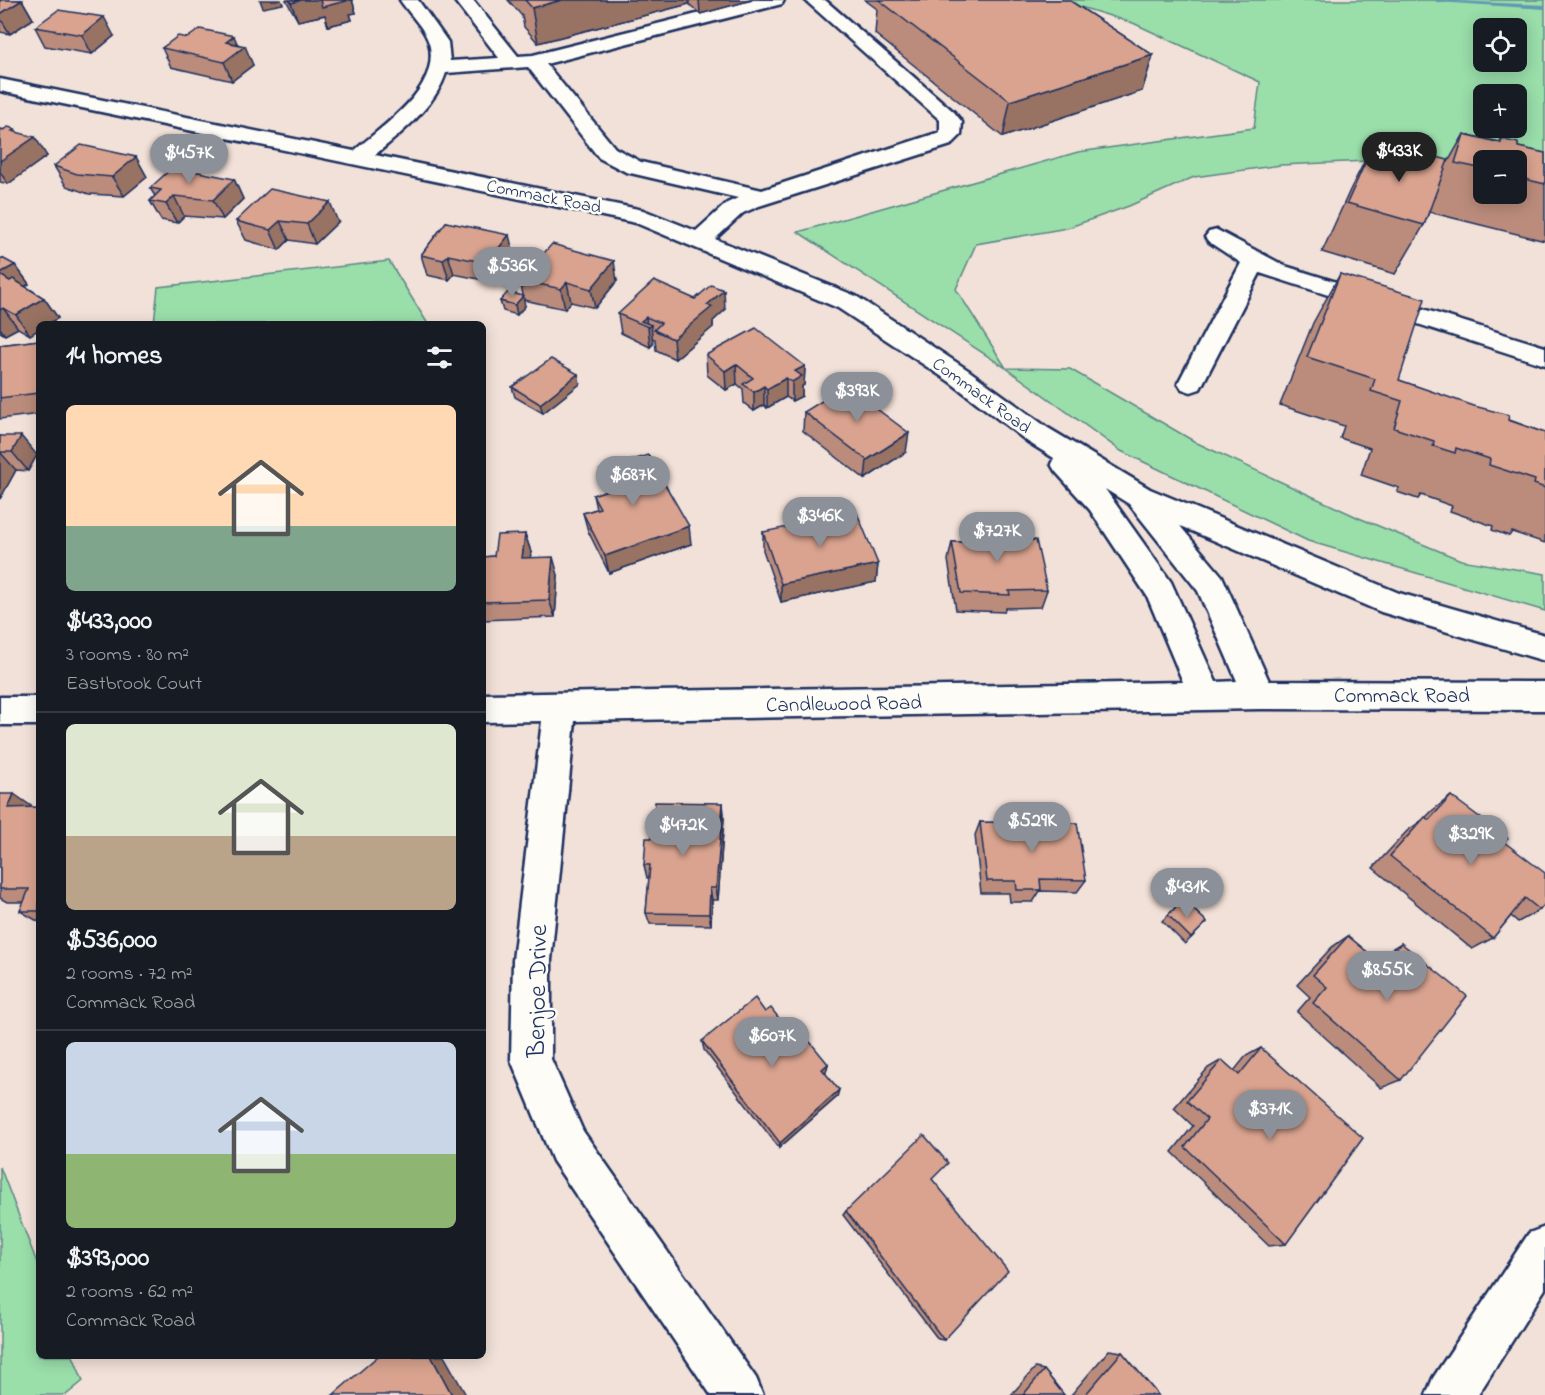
<!DOCTYPE html>
<meta charset="utf-8">
<style>
:root{--surface:#171b24;--page:#242831;--text:#f1f3f6;--muted:#9ea1a6;--line:#363941;--accent:#8c9099}
body{margin:0;font-family:"Indie Flower",sans-serif;background:var(--page);color:var(--text);height:100vh;display:flex;flex-direction:column;font-size:22px;white-space:nowrap}
*{box-sizing:border-box;margin:0}
p{font-size:20px;color:var(--muted)}
.icon{flex:none;width:33px;height:33px;fill:none;stroke:currentColor;stroke-width:2;stroke-linecap:round;stroke-linejoin:round}
.map{position:relative;flex:1;overflow:hidden}
.panel{position:absolute;left:36px;top:321px;width:450px;height:1038px;display:flex;flex-direction:column;background:var(--surface);border-radius:9px;box-shadow:0 3px 15px #0003}
.panel>*{flex:none}
.fabs{position:absolute;left:1473px;top:18px;display:grid;gap:12px}
.fabs a{display:grid;place-items:center;width:54px;height:54px;border-radius:9px;background:var(--surface);box-shadow:0 3px 15px #0003;font-size:30px}
.price{position:absolute;translate:-50% -51px;padding:0 14px;border-radius:21px;background:var(--accent);color:#fff;font-size:20px;line-height:39px;filter:drop-shadow(0 2px 3px #0008)}
.price::after{content:'';position:absolute;left:50%;top:36px;width:18px;height:14px;margin-left:-9px;background:inherit;clip-path:polygon(0 0,100% 0,50% 100%)}
.price.current{background:#222;color:#fff}
ul{padding:0;list-style:none}
li{display:grid;align-content:center;gap:12px;height:318px;padding:0 30px}
li+li{border-top:2px solid var(--line)}
li span{display:grid;place-items:center;height:186px;border-radius:9px;color:#555}
li>.icon{margin-inline-start:auto}
span .icon{width:108px;height:108px;fill:#fffc;stroke-width:1}
li b{font-size:26px}
h2{display:flex;justify-content:space-between;align-items:center;height:72px;padding:0 30px;font-size:26px}
.map>svg:first-child{display:block}
.green{fill:#9adeaa;stroke:#5a8684;stroke-width:1.5;fill-rule:evenodd}
.lines{fill:none;stroke-linecap:round;stroke-linejoin:round}
.stream{fill:#6199b3;fill-rule:evenodd}
.minor-casing{stroke:#1b2f5e;stroke-width:5}
.minor{fill:#fdfcf7;fill-rule:evenodd}
.wall{fill:#bb8c7b;stroke:#1b2f5e;stroke-width:1.5;fill-rule:evenodd}
.shaded-wall{fill:#987264;stroke:#1b2f5e;stroke-width:1.5}
.building{fill:#d9a38f;stroke:#1b2f5e;stroke-width:1.5}
.labels{text-anchor:middle;stroke-width:5;stroke-linejoin:round;paint-order:stroke}
.far-street-label{font-size:18px;fill:#1b2f5e;stroke:#fdfcf7}
.street-label{font-size:21px;fill:#1b2f5e;stroke:#fdfcf7}
.near-street-label{font-size:26px;fill:#1b2f5e;stroke:#fdfcf7}
</style>
<div class="map">
<svg width="1545" height="1395" viewBox="0 0 1545 1395">
<rect width="100%" height="100%" fill="#f2e1d8"/>
<filter id="ink" filterUnits="userSpaceOnUse"><feTurbulence type="fractalNoise" baseFrequency=".0167" numOctaves="2"/><feDisplacementMap in="SourceGraphic" scale="12" xChannelSelector="R" yChannelSelector="G"/><feConvolveMatrix kernelMatrix="1 2 1 2 8 2 1 2 1" color-interpolation-filters="sRGB"/></filter>
<g filter="url(#ink)">
<g class="green">
<path d="M1058,0h487v175l-29,-15h-32l-1,7 -94,-7 -108,5 -87,12 -65,29 -62,22 -91,16 -20,45 50,79 64,1 127,74 162,75 102,42 84,14v37l-237,-70 -187,-90 -115,-83 -208,-136 280,-80 176,-24 6,-46 -127,-59zM1484,28h32v34h-32zM1484,94h32v34h-32z"/>
<path d="M389,261l39,63h-274l4,-37z"/>
<path d="M0,1167l39,101v88h34l10,25 -17,14h-66z"/>
</g>
<g class="lines">
<path class="stream" d="M1433,0l112,5v4l-108,-7z"/>
<g class="minor-casing">
<g id="minor">
<path d="M400,0h18l30,42 2,19 49,-3 -45,-58h19l45,56 15,-1 220,-55h31l-2,4 -236,60 69,84 26,14 121,28 178,-58v-12l-135,-120h20l129,112 8,10 -1,13 -10,10 -192,61 -16,7 -28,26 141,57 112,74 80,58 102,61 249,104 146,42v26l-164,-49 -201,-86 42,50 47,105 276,1v28l-286,-1 -684,12 -24,239v99l32,72 173,247 7,17h-52l-158,-234 -42,-101 2,-100 29,-239 -59,1v-28l700,-12 -36,-86 -57,-86 -35,-39 -4,-7 3,-6 -26,-16 -78,-60 -112,-74 -202,-85 -636,-132v-12l354,72c28,-25 84,-60 76,-104 -3,-17 -21,-33 -30,-47zM528,67l71,91 27,14 112,26 -11,5 -31,28 -53,-21 -268,-55c26,-22 60,-48 71,-82zM1105,489l24,15 69,87 39,90 -21,1 -45,-100z"/>
<path d="M1217,230l68,36 260,81v18l-285,-92 -60,116 -9,3 -9,-3 -4,-6 63,-120 -32,-21 -4,-5 4,-5z"/>
<rect x="0" y="697" width="39" height="28"/>
<path d="M1545,1227v62l-67,106h-52l7,-17 96,-145z"/>
</g>
</g>
<use href="#minor" class="minor"/>
</g>
<g class="wall">
<path d="M0,0h22l11,19 -23,15 -10,-2z"/>
<path d="M286,0h66l4,13 -6,1 2,6 -24,6 -3,-11 -27,6z"/>
<path d="M508,0h244l-52,14 -11,-10 -151,39 -14,-16 -2,-11z"/>
<path d="M865,0h204l84,55 -11,36 -139,46 -128,-103 2,-25z"/>
<path d="M35,27l79,9 -22,18 -47,-8z"/>
<path d="M187,38l51,6 15,21 -21,16 -61,-14 -9,-19z"/>
<path d="M0,129l17,3 30,24 -39,28 -8,-2z"/>
<path d="M1464,134l36,8 1,-3 17,8 27,6v88l-116,-29 -5,13 -29,49 -73,-22 28,-62 25,-49 73,21zM1484,160h32v34h-32z"/>
<path d="M136,157l11,20 -23,19 -35,-2 -23,-8 -12,-20z"/>
<path d="M234,179l9,20 -20,20 -39,-3 -7,7 -16,-3 -11,-19 5,-5 -5,-8z"/>
<path d="M236,221l102,1 -23,22 -26,-4 -10,10 -33,-10z"/>
<path d="M446,222l68,33 -21,27 -39,-8 -5,6 -22,-5 -6,-20z"/>
<path d="M0,259l15,6 14,19 -4,2 19,12 14,20 -28,17 -12,-7 -13,7 -5,-3z"/>
<path d="M1340,274l59,106 146,53v110l-33,-11 -3,4 -17,-6 1,-4 -43,-15 2,-5 -31,-11 -3,4 -21,-7 2,-4 -38,-13 9,-27 -30,-10 4,-12 -64,-21 33,-82z"/>
<path d="M520,280l97,1 -22,27 -24,-6 -6,7 -41,-9z"/>
<path d="M695,299l30,11 -12,11v6l-38,32 -19,-9 -1,-11 -3,-1 1,6 -3,3 -29,-14 -3,-19z"/>
<path d="M500,301l25,5 -8,9 -14,-4z"/>
<path d="M39,340v74l-39,5v-74z"/>
<path d="M706,355l99,11 -1,19 -2,1v10l-10,5 -6,-4 -19,11 -3,-3 -10,6 -10,-8 -1,-14 -6,-5 -11,6 -19,-15z"/>
<path d="M580,384l-37,29 -28,-16 -3,-10z"/>
<path d="M804,412l102,40 -41,27 -62,-48z"/>
<path d="M0,436l37,19 -9,16 -12,-1 -16,29z"/>
<path d="M600,471l91,73 -82,29 -21,-42 -5,-18 13,-4 -3,-14 12,-4z"/>
<path d="M967,523l80,67 -6,17 -35,1 -2,4 -48,-2 -8,-50 4,-18h10z"/>
<path d="M763,532l115,32 -2,18 -95,20 -18,-52z"/>
<path d="M525,534l6,18 -1,6 28,17 -3,42 -72,3v-65l1,2 10,-1z"/>
<path d="M0,794l34,14 5,-1v115l-19,-11 4,-9h-17l-7,-4z"/>
<path d="M1451,796l53,46 36,68 -22,12 -7,-6 -18,22 -21,11 -99,-81 34,-37 18,-13 8,-8z"/>
<path d="M723,803l1,14 -6,83h-6l-1,25 -61,-1 -4,-11 3,-35h-2l-3,-13 8,-27z"/>
<path d="M980,822l106,58 -9,12 -37,-1 -7,11h-23l-1,-9h-28l-6,-58z"/>
<path d="M1183,900l24,22 -22,22 -23,-23z"/>
<path d="M1348,936l29,24 6,-6 18,-11v137l-20,8 -84,-76 13,-15 -13,-12 35,-38z"/>
<path d="M765,1012l30,27 33,25 -2,8 -1,1 12,24 -58,51 -75,-98 -2,-9z"/>
<path d="M1261,1048l25,196 -17,2 -97,-94 21,-26 -19,-18 34,-40 14,-8 12,11 12,-15z"/>
<path d="M932,1179l12,161 -6,-1 -95,-124 3,-4z"/>
<path d="M1109,1350l13,2 36,43h-87z"/>
<path d="M1035,1368l9,2 20,25h-53z"/>
</g>
<g class="shaded-wall">
<path d="M22,0l11,19 -23,15 -10,-16v-4z"/>
<path d="M260,0h21l2,4 -20,4z"/>
<path d="M301,0h51l4,13 -6,1 2,6 -24,6 -3,-11 -27,6 -7,-18z"/>
<path d="M562,0h127v4l-151,39 -6,-35z"/>
<path d="M699,0h53l-52,14z"/>
<path d="M104,17l10,19 -22,18 -10,-19z"/>
<path d="M234,36l6,14 5,-4 8,19 -21,16 -8,-19 2,-20z"/>
<path d="M1153,55l-11,36 -139,46 7,-36z"/>
<path d="M15,129l10,15 10,-7 12,19 -39,28 -8,-12v-11l12,-30z"/>
<path d="M136,157l11,20 -23,19 -12,-19z"/>
<path d="M234,179l9,20 -20,20 -10,-19z"/>
<path d="M174,196l10,20 -7,7 -11,-19z"/>
<path d="M330,202l8,20 -23,22 -8,-20z"/>
<path d="M280,221l9,19 -10,10 -9,-20z"/>
<path d="M509,235l5,20 -21,27 -6,-19z"/>
<path d="M448,255l6,19 -5,6 -6,-20z"/>
<path d="M614,261l3,20 -22,27 -4,-19z"/>
<path d="M15,265l14,19 -16,10 -13,-17v-4z"/>
<path d="M567,282l4,20 -6,7 -4,-20z"/>
<path d="M724,290l1,20 -12,11v6l-38,32 -2,-20 34,-34z"/>
<path d="M523,296l2,10 -8,9 -2,-10z"/>
<path d="M44,298l14,20 -10,6h-9v5l-9,6 -14,-20z"/>
<path d="M3,308l15,20 -13,7 -5,-7v-18z"/>
<path d="M646,317l1,10 -6,-6z"/>
<path d="M651,325l2,19 -3,3 -2,-20z"/>
<path d="M736,364l1,20 -11,6 -1,-19z"/>
<path d="M805,366l-1,19 -2,1v10l-10,5v-19l3,-11z"/>
<path d="M578,374l2,10 -37,29 -3,-9z"/>
<path d="M786,378v19l-19,11v-19z"/>
<path d="M764,386v19l-10,6v-19z"/>
<path d="M909,433l-3,19 -41,27 2,-19z"/>
<path d="M21,436l16,19 -9,16 -16,-19z"/>
<path d="M0,452l16,18 -16,29z"/>
<path d="M689,526l2,18 -82,29 -4,-17z"/>
<path d="M525,534l6,18 -3,24 -6,-18z"/>
<path d="M553,557l5,18 -3,42 -6,-17z"/>
<path d="M878,564l-2,18 -95,20v-18z"/>
<path d="M14,794l20,14h-26z"/>
<path d="M723,803l1,14 -6,83 -2,-12z"/>
<path d="M710,888l2,12 -1,25 -2,-11z"/>
<path d="M828,1064l-2,8 -6,4 2,-7z"/>
<path d="M839,1090l-2,7 -58,51 1,-5z"/>
<path d="M431,1356h13l22,39h-14z"/>
</g>
<g class="building">
<path d="M0,0h22l-22,14z"/>
<path d="M289,0h12l-10,3z"/>
<path d="M320,0h25l1,1 -24,6z"/>
<path d="M525,0h37l-30,8z"/>
<path d="M879,0h190l84,55 -143,46z"/>
<path d="M58,10l46,7 -22,18 -47,-8z"/>
<path d="M200,29l34,7 -8,6 19,4 -21,16 -62,-14 16,-12 9,2z"/>
<path d="M8,127l7,2 -3,2 23,6 -35,24v-32l3,1z"/>
<path d="M1464,134l37,9v-4l17,4v4l27,6v31l-29,-7v-17h-32v9l-29,-6z"/>
<path d="M1375,141l73,19 -24,65 -77,-22z"/>
<path d="M81,145l55,12 -24,20 -35,-3 -23,-8z"/>
<path d="M173,167l61,12 -21,21 -39,-4 -8,8 -16,-3 11,-11 -11,-2z"/>
<path d="M270,189l60,13 -23,22 -27,-3 -10,9 -34,-9z"/>
<path d="M446,222l63,13 -22,28 -39,-8 -5,5 -22,-5z"/>
<path d="M552,244l62,17 -23,28 -24,-7 -6,7 -41,-9z"/>
<path d="M2,258l13,7 -15,8v-14z"/>
<path d="M1340,274l85,25 -26,81 75,26 35,9 -1,5 37,13v55l-11,-4 1,-4 -46,-15 1,-6 -34,-11 -1,5 -22,-7 1,-5 -40,-13 8,-27 -31,-10 4,-12 -68,-22z"/>
<path d="M0,275l10,6 3,-2 31,19 -28,17 -13,-7 -3,2z"/>
<path d="M654,281l41,18 16,-14 13,5 -17,15 5,2 -39,32 -19,-9 7,-7 -15,-6 -5,4 10,4 -3,2 -30,-13z"/>
<path d="M508,292l15,4 -8,9 -15,-4z"/>
<path d="M756,328l49,38 -10,5 7,5 -10,6 -6,-4 -19,11 -3,-3 -10,6 -11,-8 10,-6 -17,-14 -11,7 -19,-16z"/>
<path d="M39,340v48l-1,5 -38,5v-53z"/>
<path d="M551,359l27,15 -38,30 -28,-17z"/>
<path d="M846,386l63,47 -42,27 -63,-48z"/>
<path d="M0,436h21l-9,16h-12z"/>
<path d="M648,455l41,71 -84,30 -22,-43 17,-5 -7,-13 17,-6 -10,-18z"/>
<path d="M857,513l21,51 -97,20 -18,-52z"/>
<path d="M967,523h30l3,18 36,-1 11,50 -38,1 1,4 -49,-2 -9,-51h18z"/>
<path d="M525,534l-3,24 31,-1 -4,43 -66,2v-45l11,-1 3,-21z"/>
<path d="M0,794h14l-6,14 31,-1v104h-19l9,-22h-29z"/>
<path d="M1451,796l57,42 -4,4 41,31v31l-5,6 -15,-12 -32,40 -103,-82 35,-39 4,3z"/>
<path d="M655,802l68,1 -7,85h-6l-1,26 -63,-1 4,-48h-6l2,-27h6z"/>
<path d="M980,822l97,1 9,57 -46,-1 1,11h-24l-1,-9h-29z"/>
<path d="M1183,900l24,22 -16,16 -23,-23z"/>
<path d="M1348,936l35,29 18,-22 66,53 -66,84 -88,-77 14,-16 -14,-12z"/>
<path d="M755,998l10,14 6,-4 24,31 7,-7 26,32 -6,5 17,21 -59,53 -78,-102z"/>
<path d="M1261,1048l102,90 -77,106 -101,-97 22,-28 -20,-18 35,-41 17,15z"/>
<path d="M924,1135l24,28 -16,16 76,92 -64,69 -98,-129z"/>
<path d="M1122,1352l36,43h-73z"/>
<path d="M378,1356h53l21,39h-119z"/>
<path d="M1044,1370l20,25h-41z"/>
</g>
</g>
<g class="labels">
<g class="far-street-label">
<text transform="translate(544 196) rotate(11)" y="6">Commack Road</text>
<text transform="translate(982 395) rotate(36)" y="6">Commack Road</text>
</g>
<g class="street-label">
<text x="1402" y="702">Commack Road</text>
<text transform="translate(844 703) rotate(-1)" y="7">Candlewood Road</text>
</g>
<g class="near-street-label">
<text transform="translate(536 991) rotate(-89)" y="9">Benjoe Drive</text>
</g>
</g>
</svg>
<div class="fabs">
<a><svg class="icon" aria-label="locate" viewBox="0 0 24 24"><circle cx="12" cy="12" r="6"/><path d="M12 2v4M12 18v4M2 12h4M18 12h4"/></svg></a>
<a>+</a>
<a>−</a>
</div>
<b class="price current" style="left:1399px;top:183px">$433K</b>
<b class="price" style="left:189px;top:185px">$457K</b>
<b class="price" style="left:512px;top:298px">$536K</b>
<b class="price" style="left:857px;top:423px">$393K</b>
<b class="price" style="left:633px;top:507px">$687K</b>
<b class="price" style="left:820px;top:548px">$346K</b>
<b class="price" style="left:997px;top:563px">$727K</b>
<b class="price" style="left:1032px;top:853px">$529K</b>
<b class="price" style="left:683px;top:857px">$472K</b>
<b class="price" style="left:1471px;top:866px">$329K</b>
<b class="price" style="left:1187px;top:919px">$431K</b>
<b class="price" style="left:1387px;top:1002px">$855K</b>
<b class="price" style="left:772px;top:1068px">$607K</b>
<b class="price" style="left:1270px;top:1141px">$371K</b>
<section class="panel">
<h2>14 homes<svg class="icon" aria-label="filters" viewBox="0 0 24 24"><path d="M4 7h16M4 17h16"/><circle cx="9" cy="7" r="2"/><circle cx="15" cy="17" r="2"/></svg></h2>
<ul>
<li><span style="background:linear-gradient(#ffd9b3 65%,#7fa58c 0)"><svg class="icon" aria-label="home" viewBox="0 0 24 24"><path d="M3 11l9-7 9 7M6 9v11h12V9"/></svg></span><div><b>$433,000</b><p>3 rooms · 80 m²</p><p>Eastbrook Court</p></div></li>
<li><span style="background:linear-gradient(#dfe7d0 60%,#b9a48a 0)"><svg class="icon" aria-label="home" viewBox="0 0 24 24"><path d="M3 11l9-7 9 7M6 9v11h12V9"/></svg></span><div><b>$536,000</b><p>2 rooms · 72 m²</p><p>Commack Road</p></div></li>
<li><span style="background:linear-gradient(#c9d6e8 60%,#8fb573 0)"><svg class="icon" aria-label="home" viewBox="0 0 24 24"><path d="M3 11l9-7 9 7M6 9v11h12V9"/></svg></span><div><b>$393,000</b><p>2 rooms · 62 m²</p><p>Commack Road</p></div></li>
</ul>
</section>
</div>
